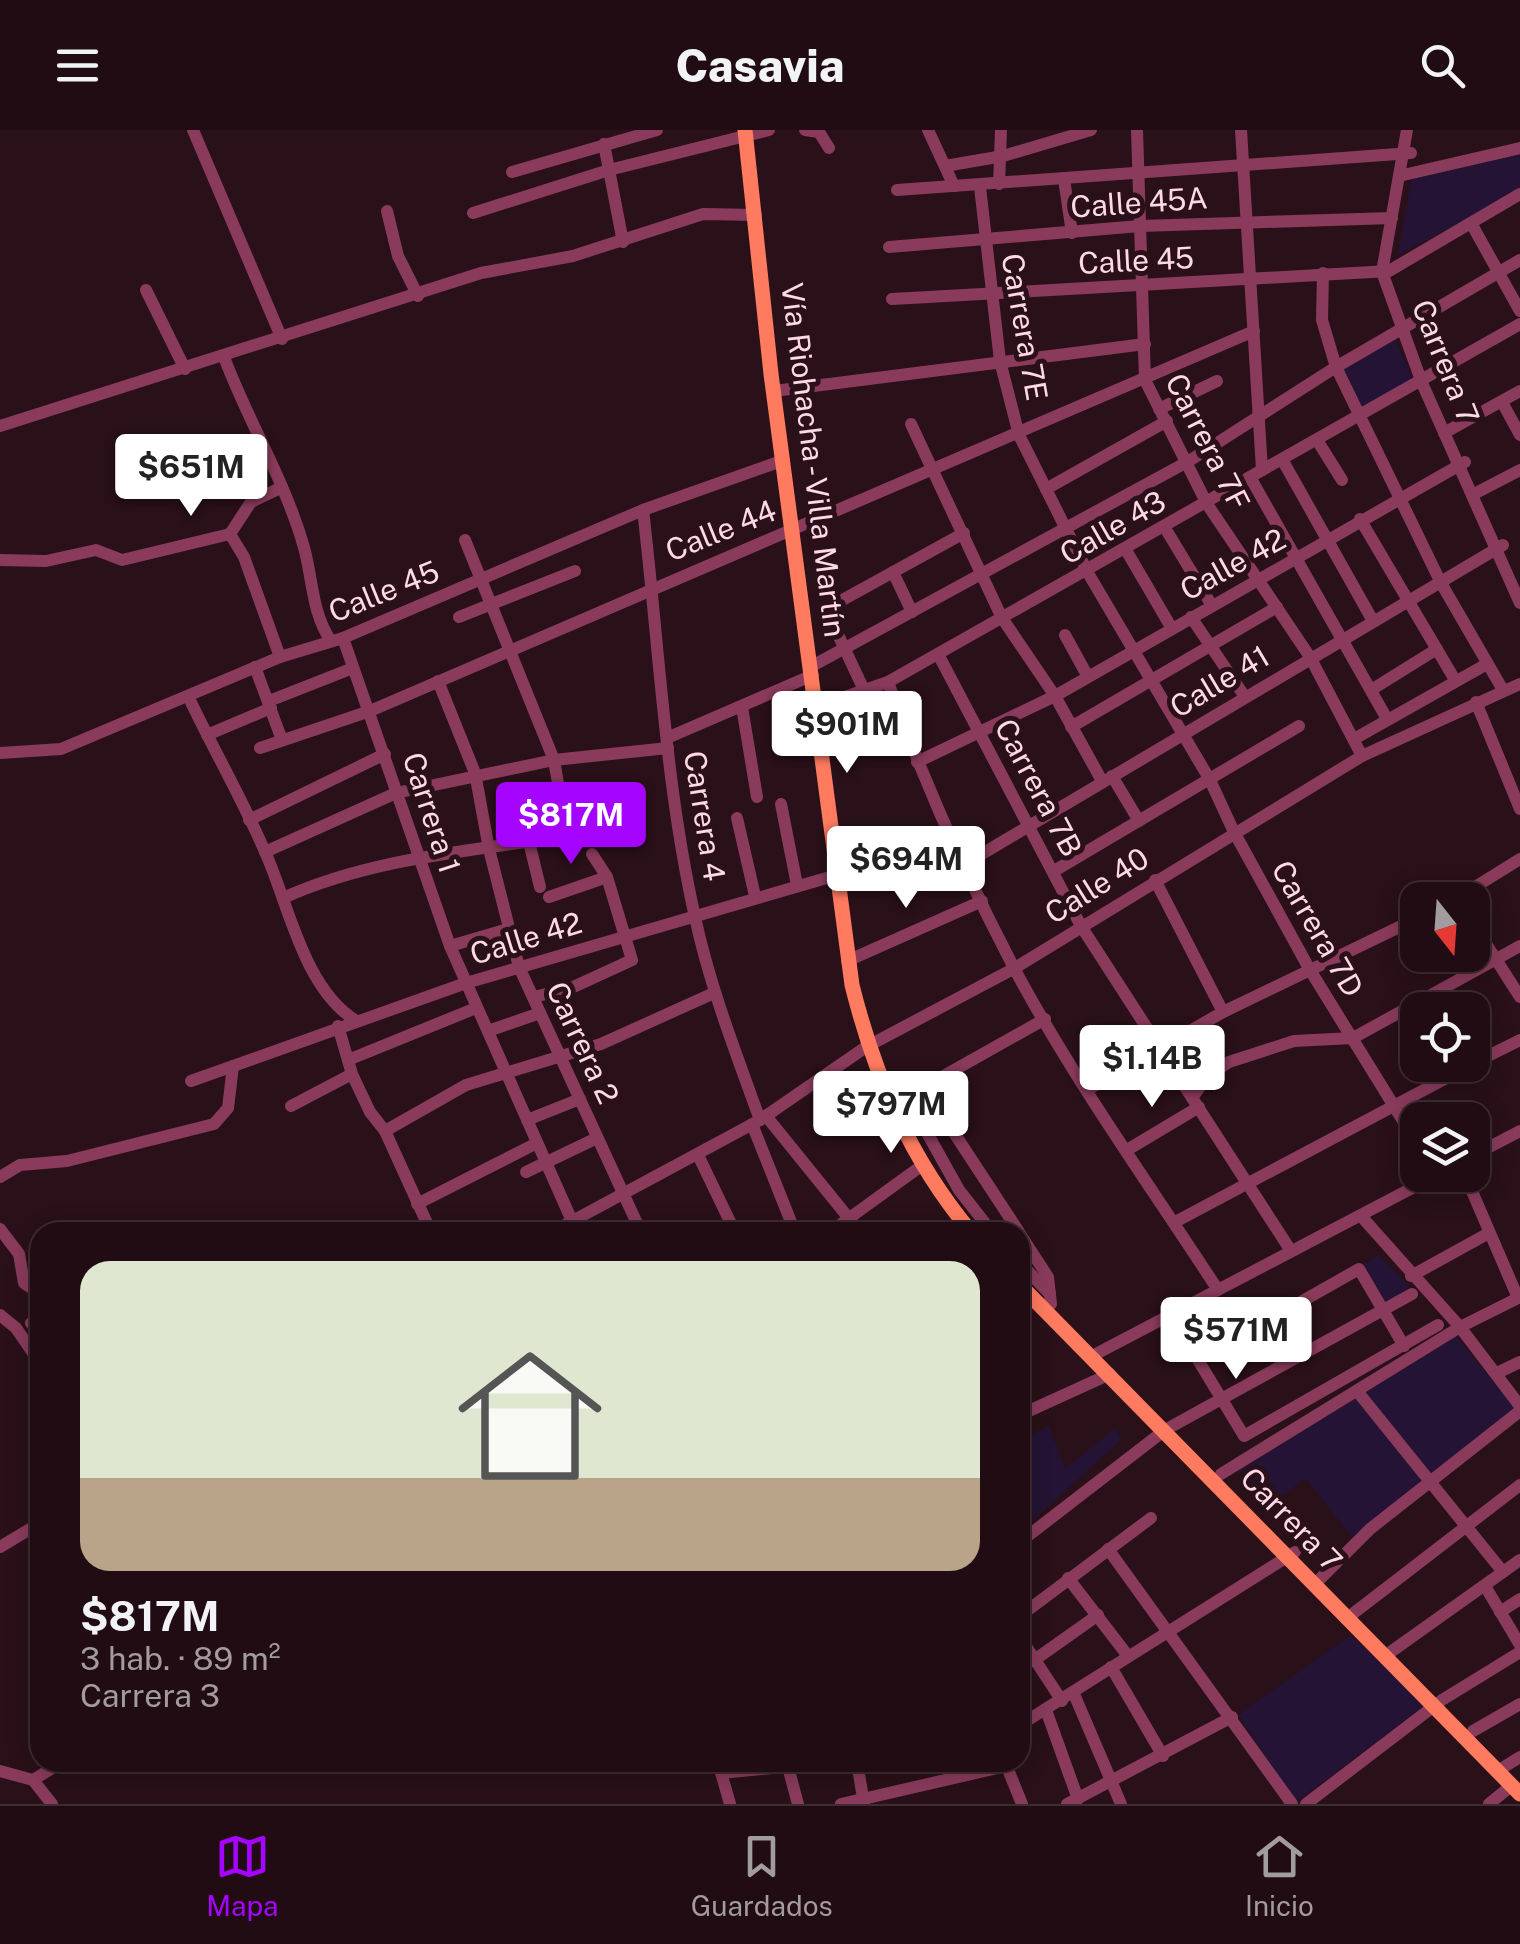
<!DOCTYPE html>
<html lang="es">
<meta charset="utf-8">
<style>
:root{--surface:#200c12;--page:#28151b;--text:#f1f3f6;--muted:#a29b9f;--line:#3d2c32;--accent:#a505ff}
body{margin:0;font-family:"Public Sans",sans-serif;background:var(--page);color:var(--text);height:100vh;display:flex;flex-direction:column;font-size:38px;white-space:nowrap}
*{box-sizing:border-box;margin:0}
p{font-size:32px;color:var(--muted)}
.icon{flex:none;width:55px;height:55px;fill:none;stroke:currentColor;stroke-width:2;stroke-linecap:round;stroke-linejoin:round}
.map{position:relative;flex:1;overflow:hidden}
.drawer{position:absolute;left:30px;top:1092px;width:1000px;height:550px;display:flex;flex-direction:column;background:var(--surface);border-radius:30px;box-shadow:0 5px 25px #0003,0 0 0 2px var(--line)}
.drawer>*{flex:none}
.needle{width:65px;rotate:163deg}
.fabs{position:absolute;left:1400px;top:752px;display:grid;gap:20px}
.fabs a{display:grid;place-items:center;width:90px;height:90px;border-radius:20px;background:var(--surface);box-shadow:0 5px 25px #0003,0 0 0 2px var(--line);font-size:50px}
.price{position:absolute;translate:-50% -85px;padding:0 22px;border-radius:10px;background:#fff;color:#222;font-size:32px;line-height:65px;filter:drop-shadow(0 2px 5px #0008)}
.price::after{content:'';position:absolute;left:50%;top:60px;width:30px;height:22px;margin-left:-15px;background:inherit;clip-path:polygon(0 0,100% 0,50% 100%)}
.price.selected{background:var(--accent);color:#fff}
ul{padding:0;list-style:none}
li{display:grid;align-content:center;gap:20px;height:530px;padding:0 50px}
li span{display:grid;place-items:center;height:310px;border-radius:30px;color:#555}
li>.icon{margin-inline-start:auto}
span .icon{width:180px;height:180px;fill:#fffc;stroke-width:1}
li b{font-size:42px}
header{display:flex;justify-content:space-between;align-items:center;height:130px;padding:0 50px;background:var(--surface);font-size:45px;font-weight:800}
.dock{display:flex;justify-content:space-around;align-items:center;height:140px;border-top:2px solid var(--line);background:var(--surface);font-size:28px;color:var(--muted)}
.dock a{display:grid;justify-items:center;gap:5px}
.dock .selected{color:var(--accent)}
.map>svg:first-child{display:block}
.green{fill:#241334}
.lines{fill:none;stroke-linecap:round;stroke-linejoin:round}
.minor{stroke:#8a3b5c;stroke-width:12}
.major{stroke:#ff7b60;stroke-width:15}
.labels{text-anchor:middle;stroke-width:10;stroke-linejoin:round;paint-order:stroke}
.street-label{font-size:30px;fill:#ffd9e6;stroke:#2a1018}
</style>
<header><svg class="icon" aria-label="menu" viewBox="0 0 24 24"><path d="M4 6h16M4 12h16M4 18h16"/></svg>Casavia<svg class="icon" aria-label="search" viewBox="0 0 24 24"><circle cx="10" cy="10" r="6"/><path d="M15 15l6 6"/></svg></header>
<div class="map">
<svg width="1520" height="1674" viewBox="0 0 1520 1674">
<rect width="100%" height="100%" fill="#2a1018"/>
<g class="green">
<path d="M1520,20v42l-122,63 14,-79z"/>
<path d="M1395,209l19,42 -52,32 -20,-43z"/>
<path d="M1378,1124l34,36 -28,16 -22,-39z"/>
<path d="M1451,1200l64,78 -163,129 -46,-58 -34,24 -45,-41z"/>
<path d="M1049,1296l16,43 50,-41 7,11 -102,93v-92z"/>
<path d="M1351,1505l74,70 -129,97 -58,-87z"/>
</g>
<g class="lines">
<g class="minor">
<path d="M193,0l89,209"/>
<path d="M805,0l14,2 10,16"/>
<path d="M928,0l26,56"/>
<path d="M1137,0l8,250 62,124 103,153 52,99"/>
<path d="M1241,0l21,340"/>
<path d="M1407,0l-25,142 40,111 98,220"/>
<path d="M604,14l19,98"/>
<path d="M945,36l58,-10 88,-26"/>
<path d="M512,42l145,-42"/>
<path d="M1399,46l121,-28"/>
<path d="M1064,49l8,54"/>
<path d="M999,54l2,-54"/>
<path d="M980,57l20,174 19,74 69,138 122,207 23,50 77,140 108,175"/>
<path d="M897,60l514,-37"/>
<path d="M387,81l11,45 20,40"/>
<path d="M473,83l136,-43 160,-40"/>
<path d="M1471,93l49,88"/>
<path d="M889,117l251,-21 252,-8"/>
<path d="M1323,143l-1,47 14,47 105,216 62,107"/>
<path d="M146,160l39,79"/>
<path d="M892,169l497,-28 131,-77"/>
<path d="M224,227c24,64 60,122 79,187 10,33 8,68 28,97"/>
<path d="M774,261l371,-47"/>
<path d="M1502,272l18,33"/>
<path d="M1159,279l58,-28"/>
<path d="M911,294l91,194 53,78 47,85"/>
<path d="M0,296l481,-153 92,-17 130,-42 53,1"/>
<path d="M1444,303l76,-42"/>
<path d="M1317,310l25,40"/>
<path d="M1283,331l90,160"/>
<path d="M1250,347l137,242"/>
<path d="M1046,359l121,-68"/>
<path d="M1472,365l48,-25"/>
<path d="M643,380c16,135 22,274 52,407 15,70 41,136 65,203"/>
<path d="M1360,389l95,161"/>
<path d="M1165,398l46,76"/>
<path d="M230,404l21,-32 31,-15"/>
<path d="M465,410l89,220 13,76"/>
<path d="M1126,420l45,77"/>
<path d="M0,430l46,1 50,-11 26,10 108,-26 14,23 36,100"/>
<path d="M893,442l19,40"/>
<path d="M459,487l116,-46"/>
<path d="M1191,487l54,80"/>
<path d="M1065,505l22,40"/>
<path d="M343,508l107,308 122,275"/>
<path d="M938,524l143,272 210,325"/>
<path d="M812,536l377,-205 147,-94 184,-107"/>
<path d="M255,537l27,73"/>
<path d="M438,551l37,92 14,76 30,118 122,265"/>
<path d="M888,552c35,98 78,194 126,286 60,112 135,216 204,322"/>
<path d="M864,560l-38,-81 138,-76"/>
<path d="M1371,560l66,-41"/>
<path d="M188,566c25,53 55,104 78,158 23,52 38,134 89,166"/>
<path d="M269,571l84,-33"/>
<path d="M1476,572l44,107"/>
<path d="M742,577l15,90"/>
<path d="M816,577l72,-25 632,-358"/>
<path d="M1071,597l206,-120"/>
<path d="M207,605l64,-27"/>
<path d="M667,608l146,-63"/>
<path d="M1354,609l133,-75"/>
<path d="M260,618l110,-37 884,-380"/>
<path d="M0,623l61,-4 219,-92 63,-19 300,-128 141,-50"/>
<path d="M917,632l138,-66 410,-234"/>
<path d="M1112,646l27,45"/>
<path d="M781,674l16,81"/>
<path d="M737,688l18,78"/>
<path d="M249,690l136,-66"/>
<path d="M529,712l11,45"/>
<path d="M265,722l131,-59 158,-33 114,-12"/>
<path d="M965,734l538,-319"/>
<path d="M1054,741l245,-145"/>
<path d="M1155,750l68,132"/>
<path d="M549,767l58,-20"/>
<path d="M283,768c97,-44 208,-48 312,-67"/>
<path d="M1454,770l66,-41"/>
<path d="M1472,792l48,75"/>
<path d="M450,816l58,-17"/>
<path d="M847,831l135,-60"/>
<path d="M533,867l36,-8 63,-29 -25,-83 -15,-23"/>
<path d="M338,896l14,48 18,38 15,19 46,101"/>
<path d="M488,901l52,-18"/>
<path d="M348,930l128,-52"/>
<path d="M1472,934l48,-24"/>
<path d="M191,951l275,-98 371,-108"/>
<path d="M924,957l95,145"/>
<path d="M1087,960l136,-78 195,-94"/>
<path d="M907,967l52,93 33,42"/>
<path d="M1192,968l16,-22 21,-14 65,-21 59,-3 167,-92"/>
<path d="M892,975l153,-86"/>
<path d="M291,976l61,-32"/>
<path d="M766,986l94,116"/>
<path d="M527,990l53,-21"/>
<path d="M752,994l43,108"/>
<path d="M385,1001l81,-46 135,-41 113,-51"/>
<path d="M1127,1020l72,-43"/>
<path d="M698,1025l37,77"/>
<path d="M1472,1026l48,-25"/>
<path d="M526,1042l71,-34"/>
<path d="M1465,1045l53,123"/>
<path d="M0,1047l20,-12 47,-4 147,-37 14,-16 5,-42"/>
<path d="M417,1074l120,-61"/>
<path d="M1361,1086l99,111 60,79"/>
<path d="M1175,1092l296,-157"/>
<path d="M0,1099l19,25 5,29 16,11"/>
<path d="M552,1102l208,-112 106,-73 149,-79 347,-212 158,-72"/>
<path d="M830,1102l94,-68"/>
<path d="M1020,1104l28,43 3,27"/>
<path d="M1020,1133l30,31"/>
<path d="M1411,1146l78,-43"/>
<path d="M1020,1178l15,-8"/>
<path d="M0,1185l16,13 24,35"/>
<path d="M31,1193l9,-3"/>
<path d="M1404,1216l-45,-77 -161,91 46,76 194,-111"/>
<path d="M1092,1226l345,-181"/>
<path d="M1497,1243l23,-11"/>
<path d="M1357,1261l146,181"/>
<path d="M1020,1285l90,-41"/>
<path d="M1221,1344l239,-147 60,-30"/>
<path d="M1020,1412l145,-112 247,-136"/>
<path d="M0,1417l40,-24"/>
<path d="M1108,1419l184,255"/>
<path d="M1068,1448l60,78"/>
<path d="M1315,1454l55,-55 150,-118"/>
<path d="M1485,1456l35,59"/>
<path d="M1500,1482l20,-13"/>
<path d="M1020,1486l131,-98"/>
<path d="M1346,1489l174,-134"/>
<path d="M1020,1507l42,64"/>
<path d="M1392,1521l128,-91"/>
<path d="M1033,1531l65,-46"/>
<path d="M1111,1537l52,89"/>
<path d="M1074,1564l47,110"/>
<path d="M1046,1580l32,89"/>
<path d="M1020,1595l275,-173"/>
<path d="M1473,1601l47,-27"/>
<path d="M718,1632l12,42"/>
<path d="M857,1632l7,42"/>
<path d="M1005,1632l17,42"/>
<path d="M788,1637l10,37"/>
<path d="M1499,1640l21,-13"/>
<path d="M0,1641l33,9 19,24"/>
<path d="M721,1643l82,-8"/>
<path d="M33,1650l29,-18"/>
<path d="M841,1674l165,-38"/>
<path d="M1067,1674l165,-87"/>
<path d="M1306,1674l136,-104 78,-48"/>
<path d="M1489,1674l22,-18"/>
</g>
<g class="major">
<path d="M745,0l26,244 81,611c23,92 58,174 119,247"/>
<path d="M1020,1155l500,509"/>
</g>
</g>
<g class="labels">
<g class="street-label">
<text transform="translate(1139 73) rotate(-4)" y="10">Calle 45A</text>
<text transform="translate(1136 131) rotate(-3)" y="10">Calle 45</text>
<text transform="translate(1024 197) rotate(80)" y="10">Carrera 7E</text>
<text transform="translate(1445 232) rotate(68)" y="10">Carrera 7</text>
<text transform="translate(1207 312) rotate(63)" y="10">Carrera 7F</text>
<text transform="translate(813 330) rotate(83)" y="10">Vía Riohacha - Villa Martín</text>
<text transform="translate(1113 398) rotate(-30)" y="10">Calle 43</text>
<text transform="translate(721 401) rotate(-22)" y="10">Calle 44</text>
<text transform="translate(1233 435) rotate(-29)" y="10">Calle 42</text>
<text transform="translate(384 462) rotate(-22)" y="10">Calle 45</text>
<text transform="translate(1220 552) rotate(-31)" y="10">Calle 41</text>
<text transform="translate(1038 658) rotate(62)" y="10">Carrera 7B</text>
<text transform="translate(431 683) rotate(72)" y="10">Carrera 1</text>
<text transform="translate(704 686) rotate(81)" y="10">Carrera 4</text>
<text transform="translate(1097 756) rotate(-32)" y="10">Calle 40</text>
<text transform="translate(1317 799) rotate(60)" y="10">Carrera 7D</text>
<text transform="translate(526 809) rotate(-17)" y="10">Calle 42</text>
<text transform="translate(582 913) rotate(65)" y="10">Carrera 2</text>
<text transform="translate(1291 1390) rotate(46)" y="10">Carrera 7</text>
</g>
</g>
</svg>
<div class="fabs">
<a><svg class="needle" viewBox="-14 -14 28 28"><path d="M0-13l5 13h-10z" fill="#e53935"/><path d="M0 13l5-13h-10z" fill="#a29b9f"/></svg></a>
<a><svg class="icon" aria-label="locate" viewBox="0 0 24 24"><circle cx="12" cy="12" r="6"/><path d="M12 2v4M12 18v4M2 12h4M18 12h4"/></svg></a>
<a><svg class="icon" aria-label="layers" viewBox="0 0 24 24"><path d="M12 4l9 5-9 5-9-5zM3 14l9 5 9-5"/></svg></a>
</div>
<b class="price" style="left:191px;top:389px">$651M</b>
<b class="price" style="left:847px;top:646px">$901M</b>
<b class="price selected" style="left:571px;top:737px">$817M</b>
<b class="price" style="left:906px;top:781px">$694M</b>
<b class="price" style="left:1152px;top:980px">$1.14B</b>
<b class="price" style="left:891px;top:1026px">$797M</b>
<b class="price" style="left:1236px;top:1252px">$571M</b>
<section class="drawer">
<ul>
<li><span style="background:linear-gradient(#dfe7d0 70%,#b9a48a 0)"><svg class="icon" aria-label="home" viewBox="0 0 24 24"><path d="M3 11l9-7 9 7M6 9v11h12V9"/></svg></span><div><b>$817M</b><p>3 hab. · 89 m²</p><p>Carrera 3</p></div></li>
</ul>
</section>
</div>
<nav class="dock">
<a class="selected"><svg class="icon" aria-label="map" viewBox="0 0 24 24"><path d="M3 6l6-2 6 2 6-2v14l-6 2-6-2-6 2zM9 4v14M15 6v14"/></svg>Mapa</a>
<a><svg class="icon" aria-label="saved" viewBox="0 0 24 24"><path d="M7 4h10v16l-5-4-5 4z"/></svg>Guardados</a>
<a><svg class="icon" aria-label="home" viewBox="0 0 24 24"><path d="M3 11l9-7 9 7M6 9v11h12V9"/></svg>Inicio</a>
</nav>
